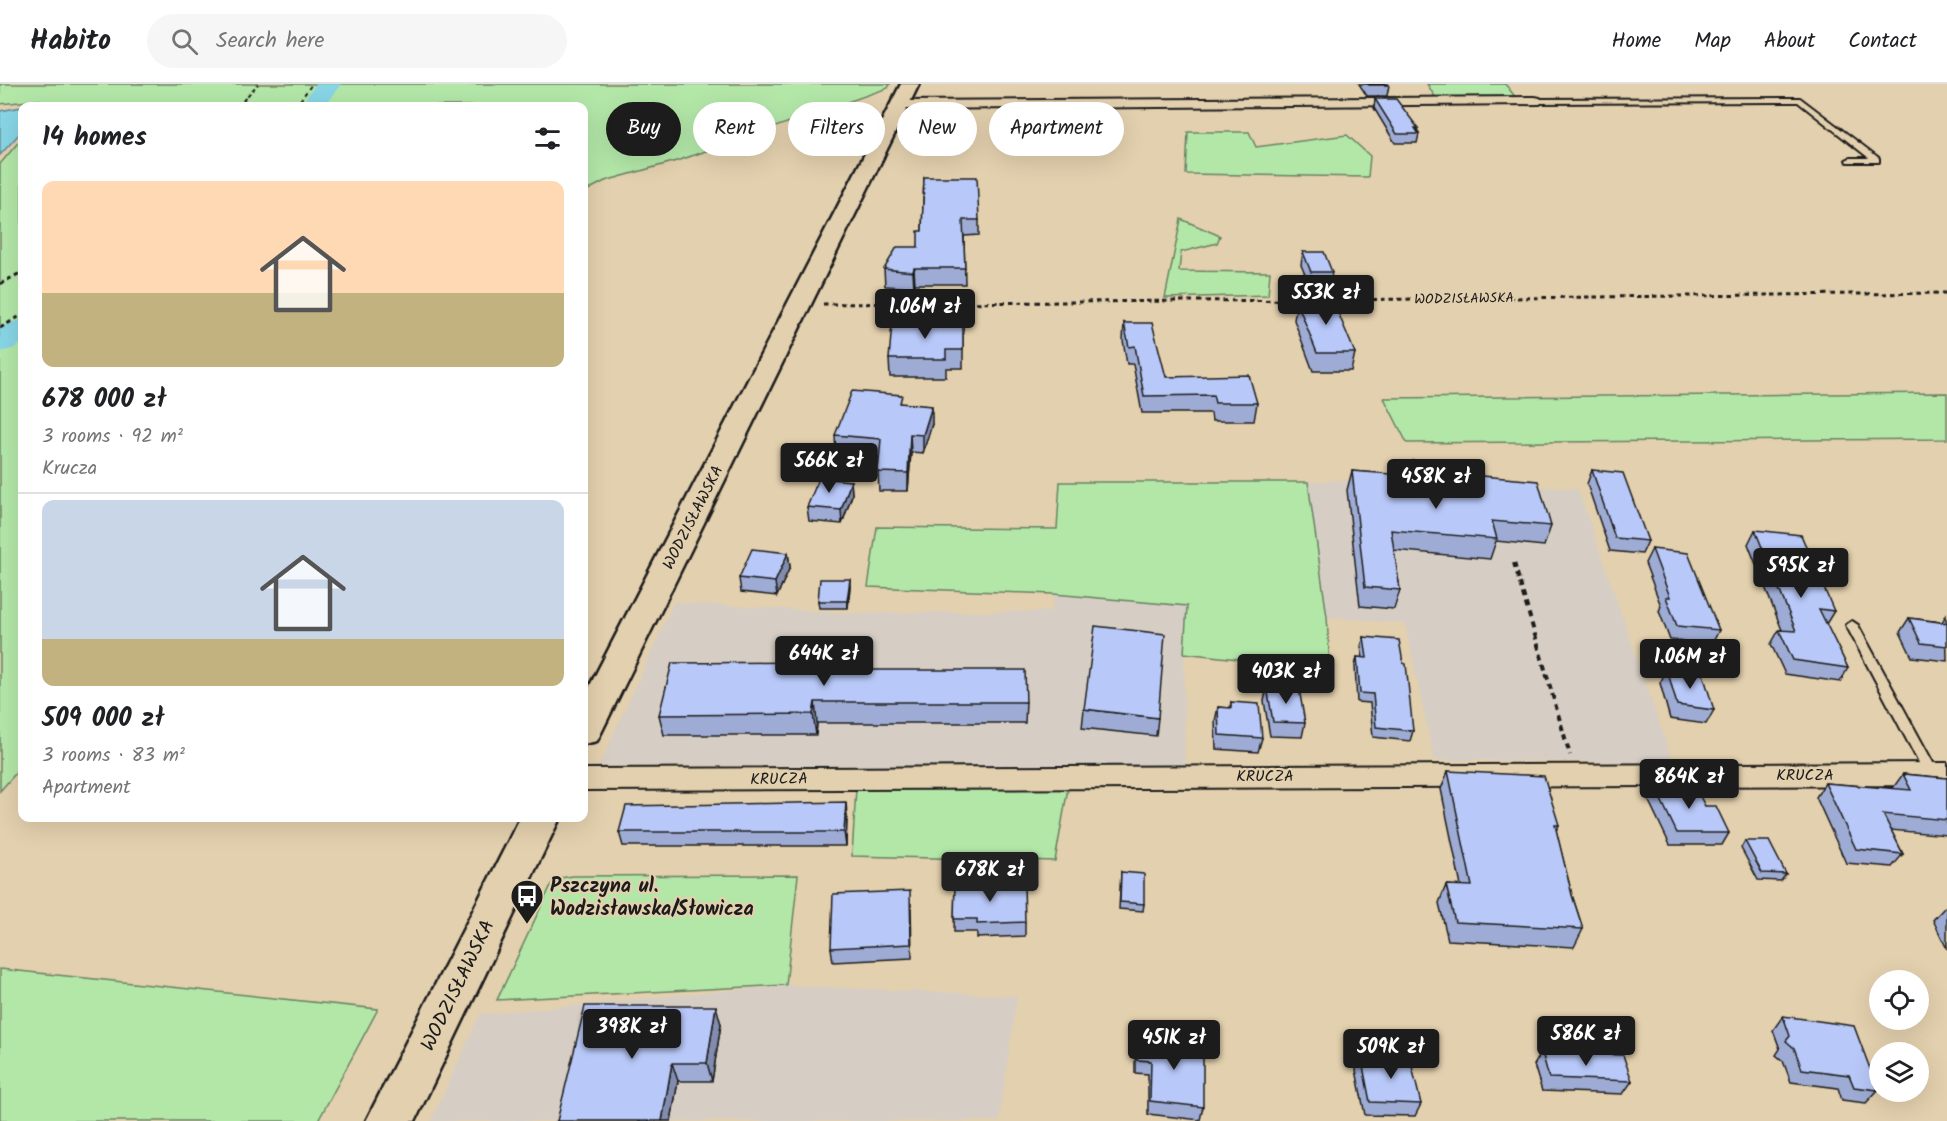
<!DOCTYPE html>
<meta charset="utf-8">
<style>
:root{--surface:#fff;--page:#f6f6f6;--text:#202124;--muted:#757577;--line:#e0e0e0;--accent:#1c1c1c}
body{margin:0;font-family:Kalam,sans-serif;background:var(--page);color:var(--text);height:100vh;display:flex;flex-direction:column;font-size:22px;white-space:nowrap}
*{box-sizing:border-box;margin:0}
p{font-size:20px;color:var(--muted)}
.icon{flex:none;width:33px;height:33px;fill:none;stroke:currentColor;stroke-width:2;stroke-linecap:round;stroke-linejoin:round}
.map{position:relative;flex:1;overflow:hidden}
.details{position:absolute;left:18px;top:18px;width:570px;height:720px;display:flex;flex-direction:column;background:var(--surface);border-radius:12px;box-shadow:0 6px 24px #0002}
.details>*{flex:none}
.banner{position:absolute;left:606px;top:18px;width:570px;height:54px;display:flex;gap:12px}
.tools{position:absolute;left:1869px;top:886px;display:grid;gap:12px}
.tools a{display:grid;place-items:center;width:60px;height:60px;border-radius:50%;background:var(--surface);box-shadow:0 6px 24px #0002;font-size:30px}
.price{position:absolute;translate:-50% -51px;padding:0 14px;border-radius:6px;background:var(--accent);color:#fff;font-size:20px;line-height:39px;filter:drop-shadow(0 2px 3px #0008)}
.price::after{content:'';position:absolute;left:50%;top:36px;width:18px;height:14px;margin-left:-9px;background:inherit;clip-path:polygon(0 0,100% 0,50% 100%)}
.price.on{background:#222;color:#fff}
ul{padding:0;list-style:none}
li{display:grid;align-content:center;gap:12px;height:318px;padding:0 24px}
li+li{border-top:2px solid var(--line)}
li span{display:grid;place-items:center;height:186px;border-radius:12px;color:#555}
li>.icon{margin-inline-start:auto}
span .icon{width:108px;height:108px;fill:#fffc;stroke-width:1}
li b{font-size:26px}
h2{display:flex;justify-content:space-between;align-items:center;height:72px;padding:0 24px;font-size:26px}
.tag{padding:0 21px;border-radius:27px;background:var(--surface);box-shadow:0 6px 24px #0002;font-size:21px;line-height:54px}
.tag.on{background:var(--accent);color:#fff}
header{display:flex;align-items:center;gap:36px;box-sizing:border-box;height:84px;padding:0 30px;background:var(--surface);border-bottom:2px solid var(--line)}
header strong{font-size:28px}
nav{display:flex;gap:33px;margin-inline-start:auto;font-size:21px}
.search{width:420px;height:54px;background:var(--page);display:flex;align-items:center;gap:15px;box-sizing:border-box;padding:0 21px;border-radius:33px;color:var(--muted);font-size:22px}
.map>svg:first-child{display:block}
.built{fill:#d6cec4}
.green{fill:#b3e7a8;stroke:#688262;stroke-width:1.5}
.water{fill:#88d5e6;stroke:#5d8b95;stroke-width:1.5}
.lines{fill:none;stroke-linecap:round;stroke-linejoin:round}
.river{fill:#88d5e6;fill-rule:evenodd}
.service-casing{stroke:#1c1c1c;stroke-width:4}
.minor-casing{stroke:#1c1c1c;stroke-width:4}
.secondary-casing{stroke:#1c1c1c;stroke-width:5}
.path-far2{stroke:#1c1c1c;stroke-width:2;stroke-dasharray:4 3;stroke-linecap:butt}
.path-far1{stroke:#1c1c1c;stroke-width:3;stroke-dasharray:4.5 4;stroke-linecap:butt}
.path{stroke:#1c1c1c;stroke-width:4;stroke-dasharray:6 4.5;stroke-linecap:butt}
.service{fill:#e3d0ae;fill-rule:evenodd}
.minor{fill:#e3d0ae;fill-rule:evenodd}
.secondary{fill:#e3d0ae;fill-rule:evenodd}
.wall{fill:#9eacd5;stroke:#1c1c1c;stroke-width:1.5}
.shaded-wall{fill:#818cae;stroke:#1c1c1c;stroke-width:1.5}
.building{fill:#b8c8f8;stroke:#1c1c1c;stroke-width:1.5}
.labels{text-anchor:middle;stroke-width:4.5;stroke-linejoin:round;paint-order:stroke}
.far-street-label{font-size:14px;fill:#1c1c1c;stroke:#e3d0ae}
.street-label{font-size:16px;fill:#1c1c1c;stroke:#e3d0ae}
.near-poi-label{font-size:20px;font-weight:bold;fill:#1c1c1c;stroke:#e3d0ae;text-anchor:start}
.near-street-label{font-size:20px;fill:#1c1c1c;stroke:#e3d0ae}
</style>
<header>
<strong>Habito</strong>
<div class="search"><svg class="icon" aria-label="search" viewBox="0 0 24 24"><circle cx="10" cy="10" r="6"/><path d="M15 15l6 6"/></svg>Search here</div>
<nav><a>Home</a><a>Map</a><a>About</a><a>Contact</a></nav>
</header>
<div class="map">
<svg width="1947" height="1037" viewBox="0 0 1947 1037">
<rect width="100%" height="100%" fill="#e3d0ae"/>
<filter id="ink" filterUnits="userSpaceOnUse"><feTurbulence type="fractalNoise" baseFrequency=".0167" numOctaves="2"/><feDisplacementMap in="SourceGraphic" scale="12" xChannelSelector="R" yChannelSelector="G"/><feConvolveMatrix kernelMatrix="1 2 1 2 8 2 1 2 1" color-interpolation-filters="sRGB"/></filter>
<g filter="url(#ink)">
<g class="built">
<path d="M1402,393l176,12 95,273 -239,-2 -29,-136 -78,-7 -19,-135z"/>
<path d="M1054,510l134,12 -4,47 1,114 -586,-1 75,-164 174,11 204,-2z"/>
<path d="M786,901l231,11 -18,125h-568l49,-107z"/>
</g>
<g class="green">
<path d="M0,0h890l-2,4 -208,72 -75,21 -21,11v-86h-530l-14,-6 -40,4z"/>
<path d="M1427,0h78l12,15 -80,1z"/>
<path d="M1188,48h61l7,15 91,-12 23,21 -2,21 -182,-3z"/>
<path d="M22,54v628l-22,25v-627z"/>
<path d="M1181,135l39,17 -3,7 -36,9 -2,19 91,1 -2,23 -103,3z"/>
<path d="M1947,309v46l-540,4 -23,-45z"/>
<path d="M1060,398h248l19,135 3,52 -146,-16 3,-47 -133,-12 -186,-7 9,-60 180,2z"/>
<path d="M856,704h212l-13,73 -203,-5z"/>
<path d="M798,791l-12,110 -289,15 57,-121 19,-3z"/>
<path d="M0,885l378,40 -60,112h-318z"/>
</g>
<path class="water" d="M22,23v24l-22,24v-44z"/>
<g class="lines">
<g class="river">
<path d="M316,0h25l-16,22h-25z"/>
<path d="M22,235v24l-10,6 -12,3v-24z"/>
</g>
<g class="service-casing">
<g id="service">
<path d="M1800,14l79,60v4h-32l-1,-2 4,-2h19l-71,-56 -263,1 -3,-2 3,-2z"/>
<path d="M1852,537l6,4 79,145 2,4 -2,4 -5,1 -5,-1 -81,-153z"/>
</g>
</g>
<g class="minor-casing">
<g id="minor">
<path d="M1535,13l5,1 2,3 -2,3 -640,5 -7,-4 7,-4z"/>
<path d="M1947,679v22l-1363,5v-21z"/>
</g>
</g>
<g class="secondary-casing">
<g id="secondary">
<path d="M901,0h18l-317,647 -5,10 -13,3v-47z"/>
<path d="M520,734h40l-145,303h-49z"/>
</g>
</g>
<g class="path-far2">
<path d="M238,22l20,-22"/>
<path d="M296,22l16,-22"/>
</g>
<g class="path-far1">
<path d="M0,200l22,-12"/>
<path d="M1330,216l617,-7"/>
<path d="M823,220l490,-4"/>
<path d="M0,244l22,-13"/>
</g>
<path class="path" d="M1514,479l56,192"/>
<use href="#service" class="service"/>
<use href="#minor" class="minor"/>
<use href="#secondary" class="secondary"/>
</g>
<g class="wall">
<path d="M1359,0h29l1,1 -2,11h-20z"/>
<path d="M1375,15l43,29 -1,3 2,3 -2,9h-22l-21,-35z"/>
<path d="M924,93l55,43v15l-15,1 1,48h-50l-1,4 -29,-2 -1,-17 34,-22 4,-16z"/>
<path d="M1303,168l29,20 -2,12h-21l-8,-19z"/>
<path d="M1310,214l45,55 -4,18h-38l-19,-51 3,-18h12z"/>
<path d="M963,239v45h-17v9h-56l-1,-18z"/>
<path d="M1124,239l42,54 91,26 -3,18h-42l-1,-8h-69l-9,-49h-6l-4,-24z"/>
<path d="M903,320l29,20 -9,29 -12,-1 -3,39h-29l-1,-19 1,-15 -43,-4 -1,-18z"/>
<path d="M1413,377l69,15 69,50 -7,20 -48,-5 -6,18 -96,-9 6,40 -6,19 -34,-3 -13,-116 5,-19 57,5z"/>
<path d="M1592,386l56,71 -6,13 -32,-3 -23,-67z"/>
<path d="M851,397l1,14 -10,29 -33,-3 -2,-14z"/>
<path d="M1755,446l79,81 -8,13 22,44 -8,14 -55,-8 -14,-30 8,-14h3l-34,-86z"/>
<path d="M1652,465l67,81 -7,14 -42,-4 -11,-29 2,-5 -16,-43z"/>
<path d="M788,469l2,14 -13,29 -36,-4 -2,-14z"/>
<path d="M850,502l-2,22h-29l-1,-7z"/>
<path d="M1946,531l1,46 -35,-4 -12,-25 9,-14 33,4z"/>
<path d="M1364,553l49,94 -3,10 -37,-4 -3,-34 -13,-1 -2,-36 2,-9 6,1 -2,-12z"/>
<path d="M1667,585l47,41 -8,14 -36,-5 -10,-36z"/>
<path d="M821,586l205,32 -1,21h-208l-1,12h-152l-5,-20z"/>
<path d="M1267,603l38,36 -3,14 -32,-1 -6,-35z"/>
<path d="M1231,618l31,36 -4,14 -42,-3 -1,-28 3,-14 12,1z"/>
<path d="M1084,625l74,9 -2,18 -74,-8z"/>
<path d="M1448,687l111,54 -3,6 16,64 11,34 -9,18 -126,-7 -9,-37 7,-18 15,1 -20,-97z"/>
<path d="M1903,690l44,4v57l-56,-5 12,24 -11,13 -46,-4 -30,-66 9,-14 68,5z"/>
<path d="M1653,699l52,23 24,27 -7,12h-52l-24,-50z"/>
<path d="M847,732l-1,30h-223l-4,-14z"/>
<path d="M1745,757l41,33 -5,7 -23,-1 -17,-32z"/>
<path d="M1121,788l23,32 -1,7 -24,-2z"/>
<path d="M955,799l70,39v14l-48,2v-6h-23z"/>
<path d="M911,820l1,54 -79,4 -2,-14z"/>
<path d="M1945,823h2v42l-14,-29z"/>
<path d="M1783,932l95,74 -12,13 -24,-3 -4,-12 -47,-6 -8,-21 -7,-6 4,-6 -7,-19z"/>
<path d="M721,940l-9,57h-34l-7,40h-114z"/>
<path d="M1137,954l66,69 -3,13 -52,-6v-40l-13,-1v-21z"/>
<path d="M1542,968l90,29 -9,13 -81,-3 -8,-26z"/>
<path d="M1361,972l60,48 -6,12 -50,-1 -9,-45z"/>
</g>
<g class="shaded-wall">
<path d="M914,184l1,16 -1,4 -1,-16z"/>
<path d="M932,322v18l-9,29v-18z"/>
<path d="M910,350l1,18 -3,39v-18z"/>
<path d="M851,397l1,14 -10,29 -1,-14z"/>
<path d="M788,469l2,14 -13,29 -2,-14z"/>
<path d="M850,495v7l-2,22 -1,-7z"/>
<path d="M815,618l2,21 -1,12 -3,-21z"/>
<path d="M846,718l1,14 -1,30 -2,-14z"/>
<path d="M716,922l5,18 -9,57 -5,-18z"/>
<path d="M672,979l6,18 -7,40h-9z"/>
</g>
<g class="building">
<path d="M1368,0h20l1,1h-20z"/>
<path d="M1375,15h21l22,29h-3l4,6h-22z"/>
<path d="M924,93h53l2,43h-16l2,48h-51l-1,4 -29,-3 13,-22h21v-16h4z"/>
<path d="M1303,168h21l8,20h-21z"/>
<path d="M1310,214h22l23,55h-38l-20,-51h14z"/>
<path d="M892,239h71v27h-17v9h-57z"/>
<path d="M1124,239h28l14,54 83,-2 8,28h-42l-2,-8 -69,1 -9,-50 -6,1z"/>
<path d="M852,307l50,4 -2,8 32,3 -9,29 -13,-1 -2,39 -30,-1 3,-33 -46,-4z"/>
<path d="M1413,377l67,6 2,9 56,5 13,45 -59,-5 5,18 -106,-9 9,60 -35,-3 -13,-116 64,5z"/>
<path d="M1592,386l31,3 25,68 -33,-3z"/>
<path d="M819,394l32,3 -10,29 -34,-3z"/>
<path d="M1755,446l46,5 33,76 -15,-2 29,59 -55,-8 -14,-30 17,1z"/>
<path d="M752,465l36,4 -13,29 -36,-4z"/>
<path d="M1652,465l36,4 31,77 -42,-4 -11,-29h4z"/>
<path d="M820,495h30l-3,22h-29z"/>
<path d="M1909,534l38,5v23l-26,-3z"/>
<path d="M1095,542l70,8 -7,84 -74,-9z"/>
<path d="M1364,553l35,3 4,23 3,1 7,67 -37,-4 -3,-33 -13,-1 -3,-36 10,1z"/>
<path d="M820,578l-1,8h206l1,32h-211l-2,12 -154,1 13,-52z"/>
<path d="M1667,585l36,5 11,36 -37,-5z"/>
<path d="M1267,603l32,1 6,35 -32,-1z"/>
<path d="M1231,618l28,2 3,34 -43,-3 -1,-28 13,1z"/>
<path d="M1448,687l96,5 15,49h-4l17,70 11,34 -128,-7 -9,-37 26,1z"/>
<path d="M1903,690l44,4v42l-64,-6 20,40 -47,-5 -31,-66 86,7z"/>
<path d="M1653,699h40l12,23h11l13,27h-52z"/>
<path d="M846,718l-2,30h-225l7,-26z"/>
<path d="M1745,757h24l17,33 -24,-1z"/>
<path d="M1121,788l23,2v30l-24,-2z"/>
<path d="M955,799l69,1 1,38 -48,2v-5h-23z"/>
<path d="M910,807l1,53 -80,4 2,-54z"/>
<path d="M585,922h131l-9,57h-35l-10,58h-105z"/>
<path d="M1783,932l71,10 24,64 -24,-3 -5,-12 -47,-6 -8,-21 -8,-7 4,-5z"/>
<path d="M1137,954l66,7v62l-53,-6 1,-40 -14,-1z"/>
<path d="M1542,968l81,3 9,26 -83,-3z"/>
<path d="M1361,972l49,2 11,46 -51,-2z"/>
</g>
</g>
<defs>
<g id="bus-pin" transform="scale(1.725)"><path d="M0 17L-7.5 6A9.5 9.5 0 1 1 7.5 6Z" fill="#1c1c1c" stroke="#e3d0ae"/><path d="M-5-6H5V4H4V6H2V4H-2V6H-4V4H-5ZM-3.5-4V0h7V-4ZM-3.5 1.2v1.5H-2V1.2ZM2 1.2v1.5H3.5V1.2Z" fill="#fff"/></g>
</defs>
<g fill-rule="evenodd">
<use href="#bus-pin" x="527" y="812"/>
</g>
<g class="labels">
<g class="far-street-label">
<text transform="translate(1464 214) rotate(-1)" y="5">WODZISŁAWSKA</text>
</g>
<g class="street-label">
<text transform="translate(692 433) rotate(-63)" y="6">WODZISŁAWSKA</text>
<text x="1805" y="696">KRUCZA</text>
<text x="1265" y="697">KRUCZA</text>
<text transform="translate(779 694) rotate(-1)" y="6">KRUCZA</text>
</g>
<g class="near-poi-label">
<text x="550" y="808">Pszczyna ul.<tspan x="550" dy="23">Wodzisławska/Słowicza</tspan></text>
</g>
<g class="near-street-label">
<text transform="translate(457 901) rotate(-64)" y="7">WODZISŁAWSKA</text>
</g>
</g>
</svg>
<div class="tools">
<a><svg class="icon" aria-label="locate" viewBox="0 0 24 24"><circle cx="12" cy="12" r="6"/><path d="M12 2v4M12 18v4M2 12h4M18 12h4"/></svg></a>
<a><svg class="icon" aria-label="layers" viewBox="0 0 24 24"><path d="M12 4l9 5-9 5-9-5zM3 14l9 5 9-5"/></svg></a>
</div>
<b class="price" style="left:1326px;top:242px">553K zł</b>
<b class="price" style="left:925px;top:256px">1.06M zł</b>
<b class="price" style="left:829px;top:410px">566K zł</b>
<b class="price" style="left:1436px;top:426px">458K zł</b>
<b class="price" style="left:1801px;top:515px">595K zł</b>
<b class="price" style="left:824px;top:603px">644K zł</b>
<b class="price" style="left:1690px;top:606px">1.06M zł</b>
<b class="price" style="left:1286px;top:621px">403K zł</b>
<b class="price" style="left:1689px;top:726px">864K zł</b>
<b class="price on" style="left:990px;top:819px">678K zł</b>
<b class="price" style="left:632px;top:976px">398K zł</b>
<b class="price" style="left:1586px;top:983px">586K zł</b>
<b class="price" style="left:1174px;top:987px">451K zł</b>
<b class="price" style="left:1391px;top:996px">509K zł</b>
<div class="banner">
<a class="tag on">Buy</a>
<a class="tag">Rent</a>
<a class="tag">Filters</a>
<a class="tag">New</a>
<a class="tag">Apartment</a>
</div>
<section class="details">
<h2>14 homes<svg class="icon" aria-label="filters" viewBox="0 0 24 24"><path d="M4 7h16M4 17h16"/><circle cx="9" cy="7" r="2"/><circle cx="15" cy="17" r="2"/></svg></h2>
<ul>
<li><span style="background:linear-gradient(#ffd9b3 60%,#c2b280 0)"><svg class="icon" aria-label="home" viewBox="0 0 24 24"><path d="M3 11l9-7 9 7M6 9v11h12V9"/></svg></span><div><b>678 000 zł</b><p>3 rooms · 92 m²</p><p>Krucza</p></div></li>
<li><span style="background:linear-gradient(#c9d6e8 75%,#c2b280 0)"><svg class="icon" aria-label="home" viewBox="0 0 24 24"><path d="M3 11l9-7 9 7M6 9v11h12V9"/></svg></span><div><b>509 000 zł</b><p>3 rooms · 83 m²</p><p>Apartment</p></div></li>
</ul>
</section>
</div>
